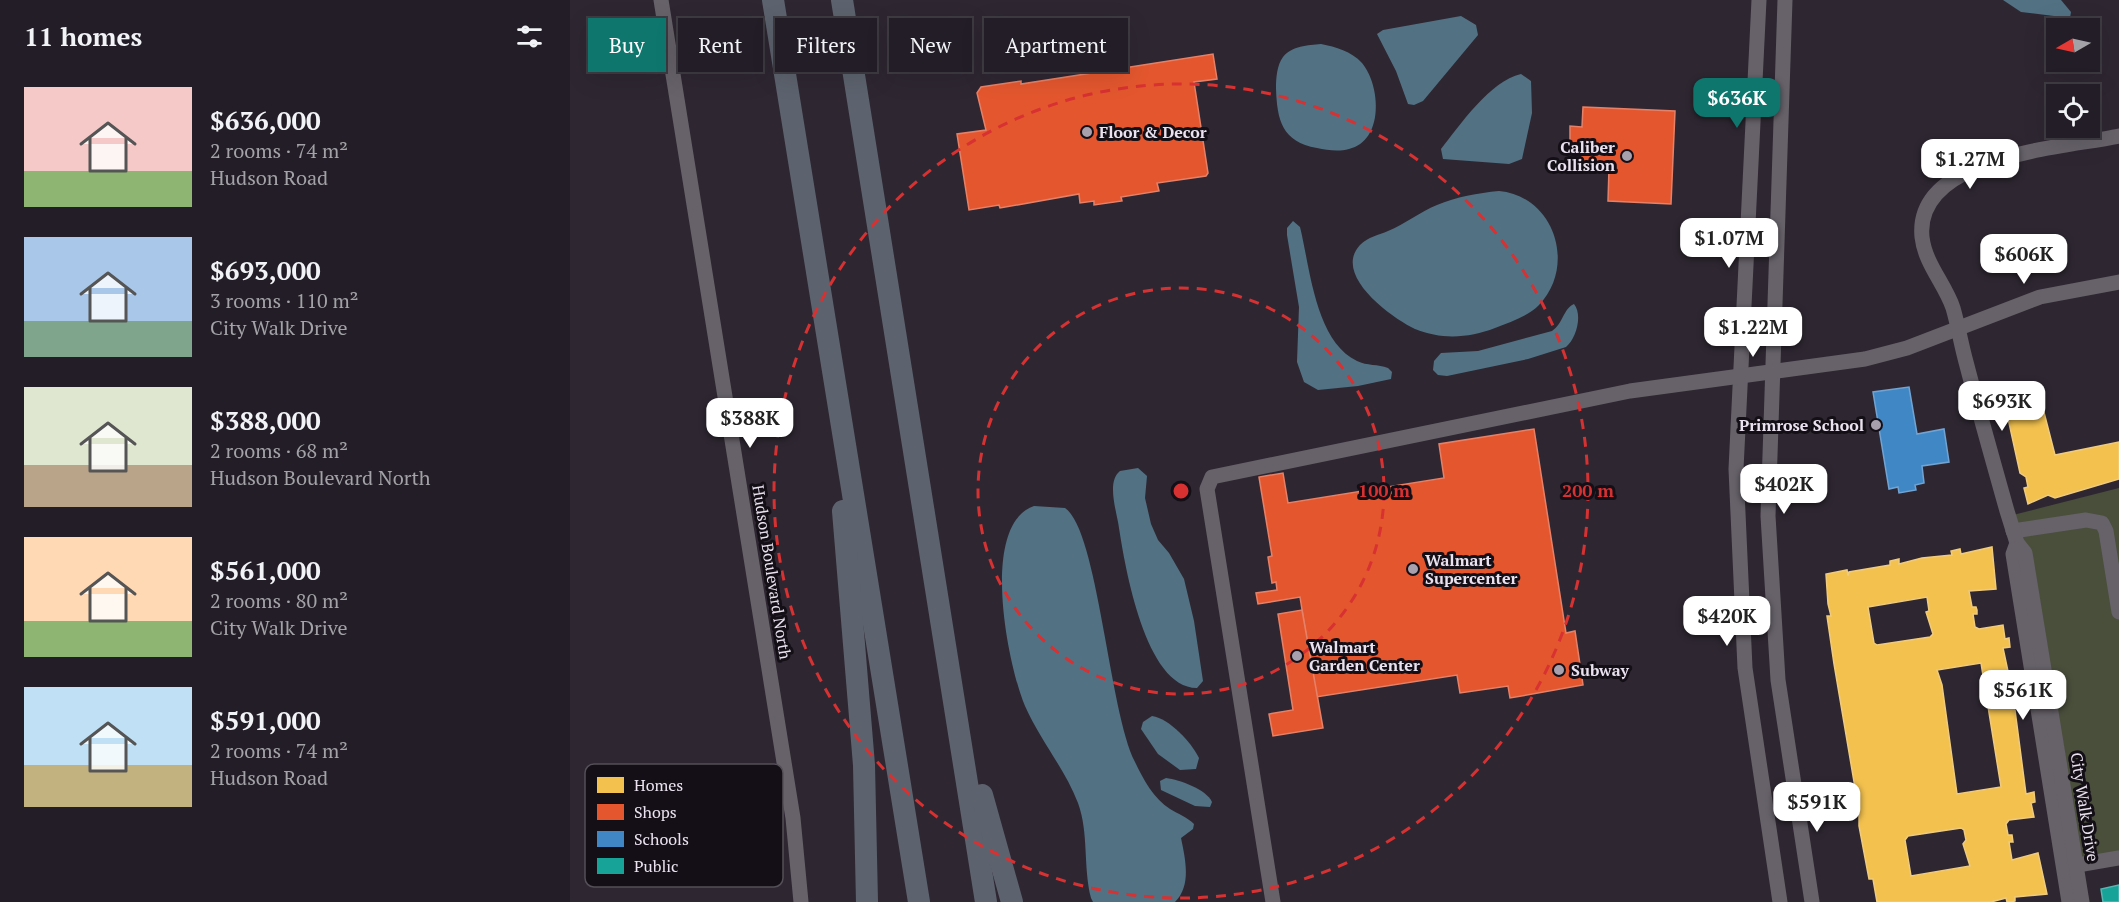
<!DOCTYPE html>
<meta charset="utf-8">
<style>
:root{--surface:#221d26;--page:#2a262e;--text:#f1f3f6;--muted:#a2a2a7;--line:#3f3b43;--accent:#0f766e}
body{margin:0;font-family:"PT Serif",serif;background:var(--page);color:var(--text);height:100vh;display:flex;flex-direction:column;font-size:22px;white-space:nowrap}
*{box-sizing:border-box;margin:0}
p{font-size:20px;color:var(--muted)}
.icon{flex:none;width:33px;height:33px;fill:none;stroke:currentColor;stroke-width:2;stroke-linecap:round;stroke-linejoin:round}
.map{position:relative;flex:1;overflow:hidden}
.side{display:flex;flex-direction:column;background:var(--surface);width:570px}
.side>*{flex:none}
.banner{position:absolute;left:18px;top:18px;width:570px;height:54px;display:flex;gap:12px}
.needle{width:39px;rotate:261deg}
.controls{position:absolute;left:1476px;top:18px;display:grid;gap:12px}
.controls a{display:grid;place-items:center;width:54px;height:54px;border-radius:0px;background:var(--surface);box-shadow:0 6px 24px #0002,0 0 0 2px var(--line);font-size:30px}
.price{position:absolute;translate:-50% -51px;padding:0 14px;border-radius:12px;background:#fff;color:#222;font-size:20px;line-height:39px;filter:drop-shadow(0 2px 3px #0008)}
.price::after{content:'';position:absolute;left:50%;top:36px;width:18px;height:14px;margin-left:-9px;background:inherit;clip-path:polygon(0 0,100% 0,50% 100%)}
.price.on{background:var(--accent);color:#fff}
ul{padding:0;list-style:none}
li{display:flex;align-items:center;gap:18px;height:150px;padding:0 24px}
li span{display:grid;place-items:center;flex:none;width:168px;height:120px;border-radius:0px;color:#555}
li>.icon{margin-inline-start:auto}
span .icon{width:72px;height:72px;fill:#fffc;stroke-width:1}
li b{font-size:26px}
h2{display:flex;justify-content:space-between;align-items:center;height:72px;padding:0 24px;font-size:26px}
.chip{padding:0 21px;border-radius:0px;background:var(--surface);box-shadow:0 6px 24px #0002,0 0 0 2px var(--line);font-size:21px;line-height:54px}
.chip.on{background:var(--accent);color:#fff}
main{display:flex;flex:1;min-height:0}
.map>svg:first-child{display:block}
.green{fill:#4a4f3c}
.water{fill:#527284}
.homes{fill:#f2c14e;stroke:#f0cb7e;stroke-width:1.5;fill-rule:evenodd}
.shops{fill:#e4572e;stroke:#e68168;stroke-width:1.5}
.schools{fill:#3f88c5;stroke:#72a3d2;stroke-width:1.5}
.public{fill:#17a398;stroke:#56b6b2;stroke-width:1.5}
.lines{fill:none;stroke-linecap:round;stroke-linejoin:round}
.minor{stroke:#67626a;stroke-width:15}
.highway{stroke:#5d636e;stroke-width:22}
.ring{fill:none;stroke:#d73132;stroke-width:3;stroke-dasharray:10 8}
.poi-dot{fill:#a8a1ad;stroke:#140f17;stroke-width:2}
.labels{text-anchor:middle;stroke-width:6;stroke-linejoin:round;paint-order:stroke}
.poi-label{font-size:16px;font-weight:bold;fill:#eae3ef;stroke:#140f17;text-anchor:start}
.street-label{font-size:16px;fill:#eae3ef;stroke:#140f17}
.key{fill:#140f17;stroke:#544f58;stroke-width:1.5}
.key-label{font-size:16px;fill:#eae3ef}
.centre{fill:#d73132;stroke:#140f17;stroke-width:3}
.ring-label{font-size:18px;text-anchor:middle;font-weight:bold;fill:#d73132;stroke:#140f17;stroke-width:6;stroke-linejoin:round;paint-order:stroke}
</style>
<main>
<section class="side">
<h2>11 homes<svg class="icon" aria-label="filters" viewBox="0 0 24 24"><path d="M4 7h16M4 17h16"/><circle cx="9" cy="7" r="2"/><circle cx="15" cy="17" r="2"/></svg></h2>
<ul>
<li><span style="background:linear-gradient(#f6c9c9 70%,#8fb573 0)"><svg class="icon" aria-label="home" viewBox="0 0 24 24"><path d="M3 11l9-7 9 7M6 9v11h12V9"/></svg></span><div><b>$636,000</b><p>2 rooms · 74 m²</p><p>Hudson Road</p></div></li>
<li><span style="background:linear-gradient(#a9c7e8 70%,#7fa58c 0)"><svg class="icon" aria-label="home" viewBox="0 0 24 24"><path d="M3 11l9-7 9 7M6 9v11h12V9"/></svg></span><div><b>$693,000</b><p>3 rooms · 110 m²</p><p>City Walk Drive</p></div></li>
<li><span style="background:linear-gradient(#dfe7d0 65%,#b9a48a 0)"><svg class="icon" aria-label="home" viewBox="0 0 24 24"><path d="M3 11l9-7 9 7M6 9v11h12V9"/></svg></span><div><b>$388,000</b><p>2 rooms · 68 m²</p><p>Hudson Boulevard North</p></div></li>
<li><span style="background:linear-gradient(#ffd9b3 70%,#8fb573 0)"><svg class="icon" aria-label="home" viewBox="0 0 24 24"><path d="M3 11l9-7 9 7M6 9v11h12V9"/></svg></span><div><b>$561,000</b><p>2 rooms · 80 m²</p><p>City Walk Drive</p></div></li>
<li><span style="background:linear-gradient(#bfe0f5 65%,#c2b280 0)"><svg class="icon" aria-label="home" viewBox="0 0 24 24"><path d="M3 11l9-7 9 7M6 9v11h12V9"/></svg></span><div><b>$591,000</b><p>2 rooms · 74 m²</p><p>Hudson Road</p></div></li>
</ul>
</section>
<div class="map">
<svg width="1549" height="902" viewBox="0 0 1549 902">
<rect width="100%" height="100%" fill="#2e2732"/>
<path class="green" d="M1549,488v370l-43,8 -67,-350z"/>
<g class="water">
<path d="M1433,0h58l10,12 -1,6 -49,-6z"/>
<path d="M891,16l15,9 2,10 -55,66 -9,4 -6,-1 -12,-33 -19,-37 6,-4z"/>
<path d="M751,44c15,3 30,7 41,19 19,23 22,78 -13,86 -11,3 -22,1 -32,-1 -35,-6 -40,-28 -41,-60 0,-10 1,-23 7,-31 9,-11 25,-12 38,-13z"/>
<path d="M951,74l10,7 1,32 -10,46 -13,5 -66,-5 -2,-10c19,-24 49,-68 80,-75z"/>
<path d="M929,191c55,5 78,74 40,114 -12,12 -29,17 -44,23 -26,10 -53,12 -80,1 -23,-11 -83,-54 -55,-84 8,-8 19,-10 28,-14 17,-7 32,-19 49,-26 19,-8 41,-12 62,-14z"/>
<path d="M723,221l7,6c10,40 15,114 57,134 10,5 21,3 31,7l4,4 -1,7 -33,7 -40,4 -14,-8 -7,-20 2,-55 -12,-72v-7z"/>
<path d="M1004,304c9,11 2,35 -8,43l-38,12 -81,17 -9,-1 -5,-5 1,-9 7,-8 37,-2 74,-20c11,-7 11,-22 22,-27z"/>
<path d="M568,468l9,8 -2,22 6,26 7,16 11,13 15,26 10,42 9,60 -6,7c-52,0 -72,-122 -78,-160 -2,-16 -13,-46 1,-57z"/>
<path d="M464,506l31,2c33,22 44,203 70,254 8,17 19,37 35,47 8,5 17,8 24,15l-1,5 -12,9c4,20 11,47 -6,64h-82l-2,-4c-8,-31 -2,-65 -13,-95 -13,-34 -38,-63 -53,-97 -17,-40 -46,-181 9,-200z"/>
<path d="M582,716c18,3 39,26 47,42l-3,11 -16,1 -22,-16 -17,-25 2,-7z"/>
<path d="M596,778c14,2 40,11 46,24l-2,5 -15,-1 -34,-16 -1,-9z"/>
</g>
<g class="homes">
<path d="M1464,388l4,1 17,66 64,-13v37l-64,19 -7,-3 -20,9 -4,-16 4,-1 -2,-10 -6,-4 -16,-73 1,-3z"/>
<path d="M1422,547l4,42 -27,2 3,16h4l1,3v4h-4l2,13 4,2 24,-4 2,14 4,-1 1,9 -7,1 10,47 13,99 8,-2 1,10 -4,1 3,14 -25,3 -3,4 2,11h4l1,7h-4l3,18 26,-7 9,41 -32,3v4l-4,1h-4l-1,-4 -15,4h-114l-4,-23h-4l-10,-53v-15l-25,-147 -7,-48h4l-3,-12 -2,-30 21,-4 1,6 1,-4 41,-7v-4l9,-2v5l23,-6 30,-3 -1,-4 9,-2 1,5zM1357,597l2,14 -3,1 7,22 -3,3 -53,8 -3,-2 -6,-36zM1411,663l20,124 -44,7 -15,-109 -5,-15zM1391,828l3,2 2,10 -3,4 7,22 -59,10 -6,-36 3,-4z"/>
</g>
<g class="shops">
<path d="M643,54l4,25 -23,3 14,91 -2,3 -49,7 2,8 -38,6 1,4 -28,4v-4l-14,2 -1,-9 -79,14 -1,-3 -30,5 -12,-76 29,-4 -9,-37 4,-6 40,-6v3z"/>
<path d="M1013,107l92,4 -4,93 -63,-3 1,-32 -28,-1 1,-23h-12v-19l12,1z"/>
<path d="M964,429l32,204 9,-2 8,54 -73,13 -2,-12 -48,7 -3,-18 -141,22 -16,-100 -42,7 -2,-11 21,-3 -1,-8 -4,1 -4,-26 4,-1 -13,-79 24,-4 5,30 156,-25 -5,-34z"/>
<path d="M732,610l21,118 -50,8 -4,-22 24,-4 -15,-96z"/>
</g>
<path class="schools" d="M1339,387l8,47 27,-5 5,33 -27,4 2,17 -9,2 1,5 -17,3 -1,-6 -9,2 -16,-97z"/>
<path class="public" d="M1549,885v17h-16l-2,-13z"/>
<g class="lines">
<g class="minor">
<path d="M91,0l132,818 8,84"/>
<path d="M1189,0l-23,469 9,199 35,234"/>
<path d="M1215,0l-17,516 10,164 34,222"/>
<path d="M1443,531l73,-11 16,3 4,8 13,81"/>
<path d="M1447,543l-4,11 56,348"/>
<path d="M1496,867l53,-9"/>
<path d="M703,902l-66,-413 5,-12 418,-86 235,-32 42,-11 133,-51 79,-15"/>
<path d="M1512,902l-57,-349 -8,-10 -10,-32c-14,-50 -28,-99 -41,-149 -5,-18 -8,-37 -13,-54 -8,-24 -28,-44 -31,-71 -8,-82 142,-89 197,-101"/>
</g>
<g class="highway">
<path d="M203,0l146,902"/>
<path d="M272,0l144,902"/>
<path d="M273,511l21,254 3,137"/>
<path d="M412,795l30,107"/>
</g>
</g>
<g class="ring">
<circle cx="611" cy="491" r="203"/>
<circle cx="611" cy="491" r="407"/>
</g>
<g class="poi-dot">
<circle cx="517" cy="132" r="6"/>
<circle cx="1057" cy="156" r="6"/>
<circle cx="1306" cy="425" r="6"/>
<circle cx="843" cy="569" r="6"/>
<circle cx="727" cy="656" r="6"/>
<circle cx="989" cy="670" r="6"/>
</g>
<g class="labels">
<g class="poi-label">
<text x="529" y="138">Floor &amp; Decor</text>
<text x="1045" y="153" text-anchor="end">Caliber<tspan x="1045" dy="18">Collision</tspan></text>
<text x="1294" y="431" text-anchor="end">Primrose School</text>
<text x="855" y="566">Walmart<tspan x="855" dy="18">Supercenter</tspan></text>
<text x="739" y="653">Walmart<tspan x="739" dy="18">Garden Center</tspan></text>
<text x="1001" y="676">Subway</text>
</g>
<g class="street-label">
<text transform="translate(202 572) rotate(81)" y="6">Hudson Boulevard North</text>
<text transform="translate(1515 807) rotate(81)" y="6">City Walk Drive</text>
</g>
</g>
<rect x="15" y="764" width="198" height="123" rx="9" class="key"/>
<rect x="27" y="777" width="27" height="16" fill="#f2c14e"/>
<rect x="27" y="804" width="27" height="16" fill="#e4572e"/>
<rect x="27" y="831" width="27" height="16" fill="#3f88c5"/>
<rect x="27" y="858" width="27" height="16" fill="#17a398"/>
<g class="key-label">
<text x="64" y="791">Homes</text>
<text x="64" y="818">Shops</text>
<text x="64" y="845">Schools</text>
<text x="64" y="872">Public</text>
</g>
<circle cx="611" cy="491" r="9" class="centre"/>
<g class="ring-label">
<text x="814" y="497">100 m</text>
<text x="1018" y="497">200 m</text>
</g>
</svg>
<div class="controls">
<a><svg class="needle" viewBox="-14 -14 28 28"><path d="M0-13l5 13h-10z" fill="#e53935"/><path d="M0 13l5-13h-10z" fill="#a2a2a7"/></svg></a>
<a><svg class="icon" aria-label="locate" viewBox="0 0 24 24"><circle cx="12" cy="12" r="6"/><path d="M12 2v4M12 18v4M2 12h4M18 12h4"/></svg></a>
</div>
<b class="price on" style="left:1167px;top:129px">$636K</b>
<b class="price" style="left:1400px;top:190px">$1.27M</b>
<b class="price" style="left:1159px;top:269px">$1.07M</b>
<b class="price" style="left:1454px;top:285px">$606K</b>
<b class="price" style="left:1183px;top:358px">$1.22M</b>
<b class="price" style="left:1432px;top:432px">$693K</b>
<b class="price" style="left:180px;top:449px">$388K</b>
<b class="price" style="left:1214px;top:515px">$402K</b>
<b class="price" style="left:1157px;top:647px">$420K</b>
<b class="price" style="left:1453px;top:721px">$561K</b>
<b class="price" style="left:1247px;top:833px">$591K</b>
<div class="banner">
<a class="chip on">Buy</a>
<a class="chip">Rent</a>
<a class="chip">Filters</a>
<a class="chip">New</a>
<a class="chip">Apartment</a>
</div>
</div>
</main>
